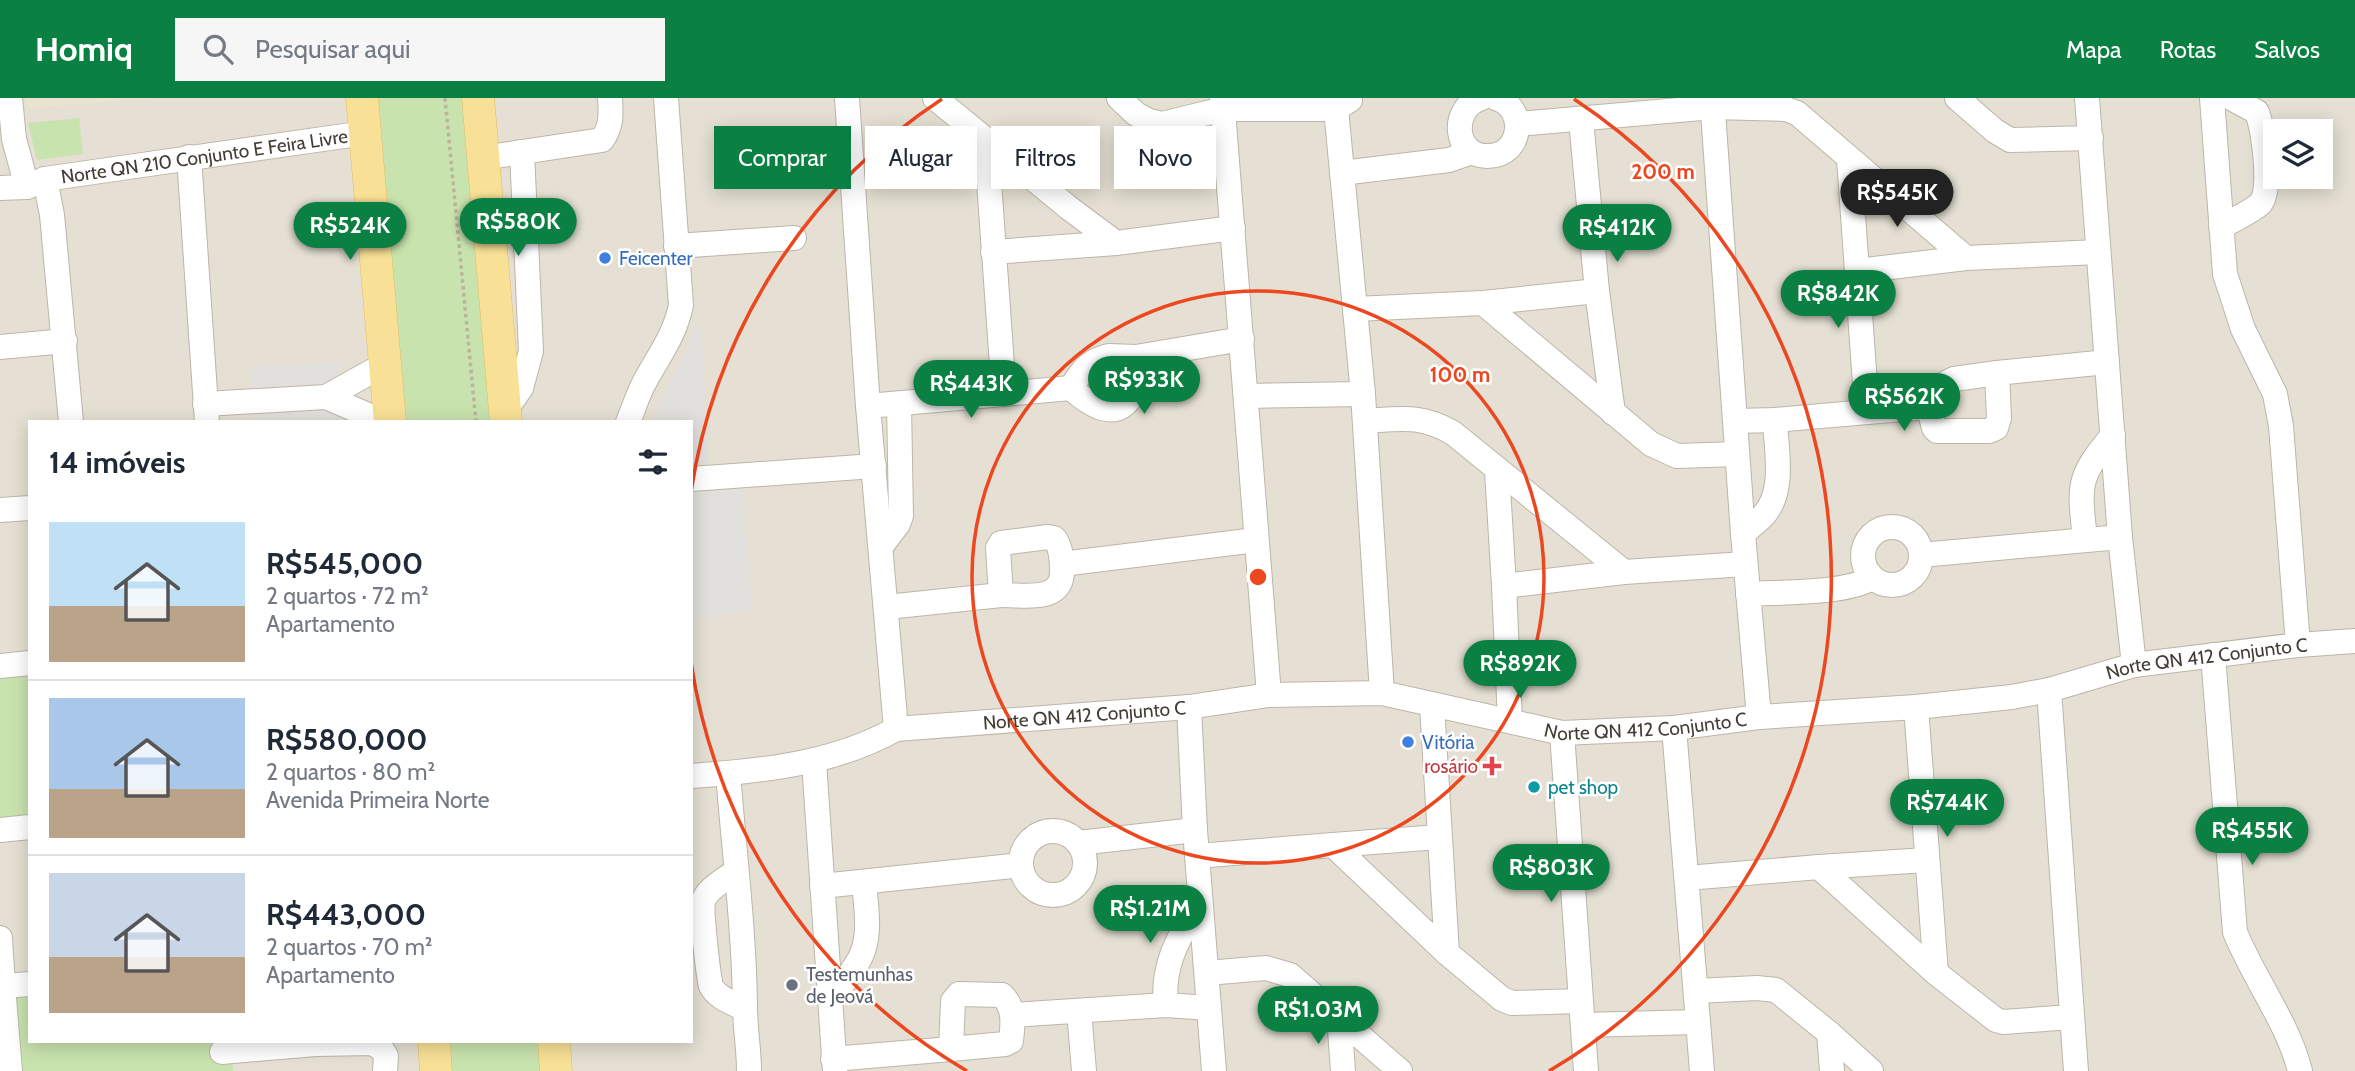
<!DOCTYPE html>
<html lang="pt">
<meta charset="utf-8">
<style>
:root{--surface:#fff;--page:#f6f6f7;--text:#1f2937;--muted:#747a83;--line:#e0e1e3;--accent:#0b8043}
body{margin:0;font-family:Cabin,sans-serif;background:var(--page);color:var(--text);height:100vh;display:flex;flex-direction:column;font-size:26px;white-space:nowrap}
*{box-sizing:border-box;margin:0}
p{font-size:23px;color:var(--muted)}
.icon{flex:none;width:38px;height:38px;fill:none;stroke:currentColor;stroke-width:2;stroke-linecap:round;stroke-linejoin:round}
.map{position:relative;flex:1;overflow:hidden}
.details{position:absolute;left:28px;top:322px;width:665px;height:623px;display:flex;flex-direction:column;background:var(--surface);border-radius:0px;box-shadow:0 4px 18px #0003}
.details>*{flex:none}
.top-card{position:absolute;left:714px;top:28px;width:665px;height:63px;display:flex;gap:14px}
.buttons{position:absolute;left:2263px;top:21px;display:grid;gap:14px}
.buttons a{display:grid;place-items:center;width:70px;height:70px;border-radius:0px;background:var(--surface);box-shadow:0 4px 18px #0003;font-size:35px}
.price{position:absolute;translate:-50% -60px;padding:0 16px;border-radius:24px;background:var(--accent);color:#fff;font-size:23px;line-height:46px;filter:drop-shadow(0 2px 4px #0008)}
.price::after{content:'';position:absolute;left:50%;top:42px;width:21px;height:16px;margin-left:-10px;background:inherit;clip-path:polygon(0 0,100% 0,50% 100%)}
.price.current{background:#222;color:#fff}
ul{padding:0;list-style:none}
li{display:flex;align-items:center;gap:21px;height:175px;padding:0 21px}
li+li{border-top:2px solid var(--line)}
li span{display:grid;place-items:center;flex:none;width:196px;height:140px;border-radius:0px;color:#555}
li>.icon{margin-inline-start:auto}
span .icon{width:84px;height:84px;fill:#fffc;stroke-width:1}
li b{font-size:30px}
h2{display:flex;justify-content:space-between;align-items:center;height:84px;padding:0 21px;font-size:30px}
.chip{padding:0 24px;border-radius:0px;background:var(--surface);box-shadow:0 4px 18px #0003;font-size:24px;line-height:63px}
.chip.current{background:var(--accent);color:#fff}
header{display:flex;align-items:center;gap:42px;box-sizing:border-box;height:98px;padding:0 35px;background:var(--accent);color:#fff}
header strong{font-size:33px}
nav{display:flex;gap:38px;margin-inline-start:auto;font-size:24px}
.search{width:490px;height:63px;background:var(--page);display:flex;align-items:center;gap:18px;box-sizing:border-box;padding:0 24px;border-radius:0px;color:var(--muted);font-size:26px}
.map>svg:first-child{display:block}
.residential{fill:#e5e0d3;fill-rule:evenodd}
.education{fill:#eae3cf}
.green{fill:#c9e3af}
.parking{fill:#e2e0dc}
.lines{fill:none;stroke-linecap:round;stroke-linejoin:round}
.minor-casing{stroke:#bcb6a8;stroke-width:26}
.major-casing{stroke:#dcbe67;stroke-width:33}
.path{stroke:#bdb29a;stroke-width:3.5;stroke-dasharray:3.5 3.5;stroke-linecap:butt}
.minor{stroke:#fff;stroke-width:24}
.major{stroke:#f8e196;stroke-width:32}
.ring{fill:none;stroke:#ed471f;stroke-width:3.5}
.shop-dot{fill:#3f7fe0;stroke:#fff;stroke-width:2.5}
.health-dot{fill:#e0444e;stroke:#fff;stroke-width:2.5}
.culture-dot{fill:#0f9aa8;stroke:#fff;stroke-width:2.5}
.worship-dot{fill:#6b7280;stroke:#fff;stroke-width:2.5}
.labels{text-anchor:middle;stroke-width:5;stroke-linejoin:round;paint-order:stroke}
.street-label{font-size:19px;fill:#433e35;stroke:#fff}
.shop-label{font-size:19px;fill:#366cbe;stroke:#fff;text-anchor:start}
.health-label{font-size:19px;fill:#be3a42;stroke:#fff;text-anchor:end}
.culture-label{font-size:19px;fill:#0d838f;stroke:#fff;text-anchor:start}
.worship-label{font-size:19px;fill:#5b616d;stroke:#fff;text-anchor:start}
.centre{fill:#ed471f;stroke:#fff;stroke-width:3.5}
.ring-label{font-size:21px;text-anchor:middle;font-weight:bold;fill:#ed471f;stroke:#fff;stroke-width:5;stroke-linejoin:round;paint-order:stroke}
</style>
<header>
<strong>Homiq</strong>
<div class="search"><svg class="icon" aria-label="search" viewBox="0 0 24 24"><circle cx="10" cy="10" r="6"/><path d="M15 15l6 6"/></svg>Pesquisar aqui</div>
<nav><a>Mapa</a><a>Rotas</a><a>Salvos</a></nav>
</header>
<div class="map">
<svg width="2355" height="973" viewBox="0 0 2355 973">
<rect width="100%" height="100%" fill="#f1eee4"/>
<path class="residential" d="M0,0h2355v973h-2355zM2275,33h45v46h-45zM30,324h661v619h-661z"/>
<path class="education" d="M26,0h131l-130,10z"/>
<g class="green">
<path d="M375,0h109l25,324h-109z"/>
<path d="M79,20l4,36 -46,6 -9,-37z"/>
<path d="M30,567v170l-30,3v-169z"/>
<path d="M30,894v49h201l2,30h-217l-7,-78z"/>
<path d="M448,943h109l3,30h-110z"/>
</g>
<g class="parking">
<path d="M701,220l9,172 33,-2 9,122 -61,10v-198h-39z"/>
<path d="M337,263l5,61h-88l-4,-54z"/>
</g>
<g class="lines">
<g class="minor-casing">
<g id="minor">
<path d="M10,0l4,41 13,48"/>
<path d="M847,0l21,308 28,323"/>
<path d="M935,0l134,110 47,35 117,-15"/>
<path d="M1119,0l17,16 13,7 13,3 61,-15h113l14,-9"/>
<path d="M1222,0l47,597"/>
<path d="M1335,0l28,296 19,299"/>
<path d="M1482,0c-32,9 -29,59 6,58 34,0 40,-48 8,-58"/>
<path d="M1712,0l31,436 16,183"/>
<path d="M1957,0l38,33 15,9 81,-2"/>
<path d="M2087,0l33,439 14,128"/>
<path d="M2212,0l13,176 18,55 32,65 6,32 17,219"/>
<path d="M1581,22l16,171 16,122"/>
<path d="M1518,26l195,-17 73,2 11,4 169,145 132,-6"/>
<path d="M986,41l18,255"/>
<path d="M189,59l18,265"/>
<path d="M482,60l120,-18c10,-14 9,-26 8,-42"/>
<path d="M1342,75l107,-13 23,-8"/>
<path id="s1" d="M45,81l320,-46"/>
<path d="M0,90l27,-1 18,-8 7,36 19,207"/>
<path d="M2221,129c12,-7 28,-14 39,-23 13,-13 3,-75 -3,-92l-26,-14"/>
<path d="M676,148l118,-8"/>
<path d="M993,154l123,-9"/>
<path d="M1857,173l109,-13"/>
<path d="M1483,205l114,-12"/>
<path d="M1355,211l128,-6 168,141 26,12 60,-2"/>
<path d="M0,249l65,-6"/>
<path d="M1109,258l27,1c-2,12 0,28 -5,39 -15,28 -45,6 -60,-8 10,-16 18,-28 38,-32z"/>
<path d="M1136,259l106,-18"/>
<path d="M1997,275l110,-11"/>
<path d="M1246,298l117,-2"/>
<path d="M326,299l58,25"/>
<path d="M205,306l121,-7 59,-33"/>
<path d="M868,308l203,-18"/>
<path d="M505,313l16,-23 10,-37 -9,-199"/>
<path d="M1867,314l49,-4 11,-6 19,-19 8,-4 43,-6 2,45 -3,10 -7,3h-52l-3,-3 -7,-26"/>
<path d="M1365,323c36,-2 55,-7 88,12l171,139 121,-8"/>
<path d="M1735,323l40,-1 92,-8 -18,-253"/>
<path d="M628,324c5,-12 9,-25 15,-37 14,-27 32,-49 38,-80l-15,-207"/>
<path d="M1497,373l7,115"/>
<path d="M691,381l183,-13"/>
<path d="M0,412l30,-2"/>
<circle cx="1892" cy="458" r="29"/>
<path d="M1743,436c6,-6 14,-12 20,-18 23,-25 13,-65 12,-96"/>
<path d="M1048,439l6,1c7,8 8,21 8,32 1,33 -37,25 -61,25l-3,-47 3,-5z"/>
<path d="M2085,441c-6,-55 -8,-61 28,-104"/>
<path d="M882,447l16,-21 3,-8 -2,-112"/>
<path d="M1921,457l199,-18"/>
<path d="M1062,466l194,-24"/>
<path d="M1748,496c34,-2 97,0 124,-16"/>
<path d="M887,509l114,-12"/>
<path d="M2213,557l22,277c19,47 53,91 65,139"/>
<path d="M0,568l30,-3"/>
<path d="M2049,592l27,381"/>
<path d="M1432,607l15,248"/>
<path d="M1189,609l6,123 19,241"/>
<path d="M1916,609l20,266"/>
<path d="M1510,623l-6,-135 120,-14"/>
<path d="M1674,630l28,343"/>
<path d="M1562,635l24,338"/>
<path d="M814,663l21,310"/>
<path d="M728,675c6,78 16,155 17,233 0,22 4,43 4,65"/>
<path id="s2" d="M691,678c70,-5 143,-12 205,-47l293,-22 80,-12 113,-2 180,40 112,-5 85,-11 157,-10 96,-10 37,-7 85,-25 164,-20 57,-4"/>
<path d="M0,732l30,-3"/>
<circle cx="1053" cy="765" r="32"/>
<path d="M1078,745l117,-13"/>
<path d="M1333,747l106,-8"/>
<path d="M1197,758l136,-11 114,108 55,46 10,4 68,-2"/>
<path d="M1819,769l107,-7"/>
<path d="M736,773c-10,8 -30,18 -33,31 -2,9 5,72 8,84 6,12 22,17 34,23"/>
<path d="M1687,780l132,-11 117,106 60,47 7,2 68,-5"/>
<path d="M822,788l199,-21"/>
<path d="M0,840l3,48 27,-2"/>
<path d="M1207,875l59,-5 24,7 110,96"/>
<path d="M3,888l7,85"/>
<path d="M1696,893l61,-3 19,2 53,43 3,38"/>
<path d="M959,896l43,1c13,13 11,29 9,46l-6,3 -54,5 2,-48z"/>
<path d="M830,903c9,-13 21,-27 29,-41 13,-23 7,-52 5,-77"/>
<path d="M1166,907c-5,-41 15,-71 34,-105"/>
<path d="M1079,913l5,60"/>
<path d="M1013,917l153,-10 43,3"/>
<path d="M1339,919l4,54"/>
<path d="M1584,927l114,-3"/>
<path d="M1829,935l42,38"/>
<path d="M222,954l93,-8 57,-1 9,5 5,8 -1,15"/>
<path d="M833,961l118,-10"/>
</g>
</g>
<g class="major-casing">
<g id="major">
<path d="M362,0l28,324"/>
<path d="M478,0l28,324"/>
<path d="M434,943l2,30"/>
<path d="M554,943l2,30"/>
</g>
</g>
<path class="path" d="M445,0l31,324"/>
<use href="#minor" class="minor"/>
<use href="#major" class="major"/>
</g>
<g class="ring">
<circle cx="1258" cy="479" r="286"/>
<path d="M967 973A573 573 0 0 1 691 564M691 394A573 573 0 0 1 942 1M1574 1A573 573 0 0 1 1549 973"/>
</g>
<g class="shop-dot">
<circle cx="605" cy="160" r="7"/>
<circle cx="1408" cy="644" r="7"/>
</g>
<path class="health-dot" d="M1488.5 657.5h7v7h7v7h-7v7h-7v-7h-7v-7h7z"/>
<circle class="culture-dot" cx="1534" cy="689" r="7"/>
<circle class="worship-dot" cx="792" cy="887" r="7"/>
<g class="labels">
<g class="street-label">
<text dy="7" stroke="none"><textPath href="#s1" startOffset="161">Norte QN 210 Conjunto E Feira Livre</textPath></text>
<text dy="7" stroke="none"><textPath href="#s2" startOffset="1535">Norte QN 412 Conjunto C</textPath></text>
<text dy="7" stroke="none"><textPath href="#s2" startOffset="401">Norte QN 412 Conjunto C</textPath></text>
<text dy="7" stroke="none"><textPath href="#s2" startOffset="968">Norte QN 412 Conjunto C</textPath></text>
</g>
<g class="shop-label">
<text x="619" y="167">Feicenter</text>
<text x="1422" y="651">Vitória</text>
</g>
<g class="health-label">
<text x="1478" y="675">rosário</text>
</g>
<g class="culture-label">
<text x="1548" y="696">pet shop</text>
</g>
<g class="worship-label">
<text x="806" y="883">Testemunhas<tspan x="806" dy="22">de Jeová</tspan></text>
</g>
</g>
<circle cx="1258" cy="479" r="10" class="centre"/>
<g class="ring-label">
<text x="1663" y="81">200 m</text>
<text x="1460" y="284">100 m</text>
</g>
</svg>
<div class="buttons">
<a><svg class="icon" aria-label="layers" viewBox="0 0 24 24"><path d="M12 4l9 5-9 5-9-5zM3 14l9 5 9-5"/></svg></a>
</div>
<b class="price current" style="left:1897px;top:131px">R$545K</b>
<b class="price" style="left:518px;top:160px">R$580K</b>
<b class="price" style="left:350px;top:164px">R$524K</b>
<b class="price" style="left:1617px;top:166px">R$412K</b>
<b class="price" style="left:1838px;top:232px">R$842K</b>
<b class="price" style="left:1144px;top:318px">R$933K</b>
<b class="price" style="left:971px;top:322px">R$443K</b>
<b class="price" style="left:1904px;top:335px">R$562K</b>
<b class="price" style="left:1520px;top:602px">R$892K</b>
<b class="price" style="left:1947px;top:741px">R$744K</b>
<b class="price" style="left:2252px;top:769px">R$455K</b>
<b class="price" style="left:1551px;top:806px">R$803K</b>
<b class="price" style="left:1150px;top:847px">R$1.21M</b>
<b class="price" style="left:1318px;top:948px">R$1.03M</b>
<div class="top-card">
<a class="chip current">Comprar</a>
<a class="chip">Alugar</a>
<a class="chip">Filtros</a>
<a class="chip">Novo</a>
</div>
<section class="details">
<h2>14 imóveis<svg class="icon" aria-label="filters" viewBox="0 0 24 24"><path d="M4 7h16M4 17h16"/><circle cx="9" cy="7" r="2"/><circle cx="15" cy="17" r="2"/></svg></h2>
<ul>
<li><span style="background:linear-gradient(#bfe0f5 60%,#b9a48a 0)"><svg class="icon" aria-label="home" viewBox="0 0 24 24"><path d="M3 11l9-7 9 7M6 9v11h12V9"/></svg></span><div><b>R$545,000</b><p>2 quartos · 72 m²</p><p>Apartamento</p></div></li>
<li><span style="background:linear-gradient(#a9c7e8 65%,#b9a48a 0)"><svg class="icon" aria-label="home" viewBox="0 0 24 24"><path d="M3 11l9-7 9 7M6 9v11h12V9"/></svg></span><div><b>R$580,000</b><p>2 quartos · 80 m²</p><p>Avenida Primeira Norte</p></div></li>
<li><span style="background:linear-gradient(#c9d6e8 60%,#b9a48a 0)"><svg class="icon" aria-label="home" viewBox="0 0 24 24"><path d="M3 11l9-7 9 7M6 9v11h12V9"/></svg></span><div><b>R$443,000</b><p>2 quartos · 70 m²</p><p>Apartamento</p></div></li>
</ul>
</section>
</div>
